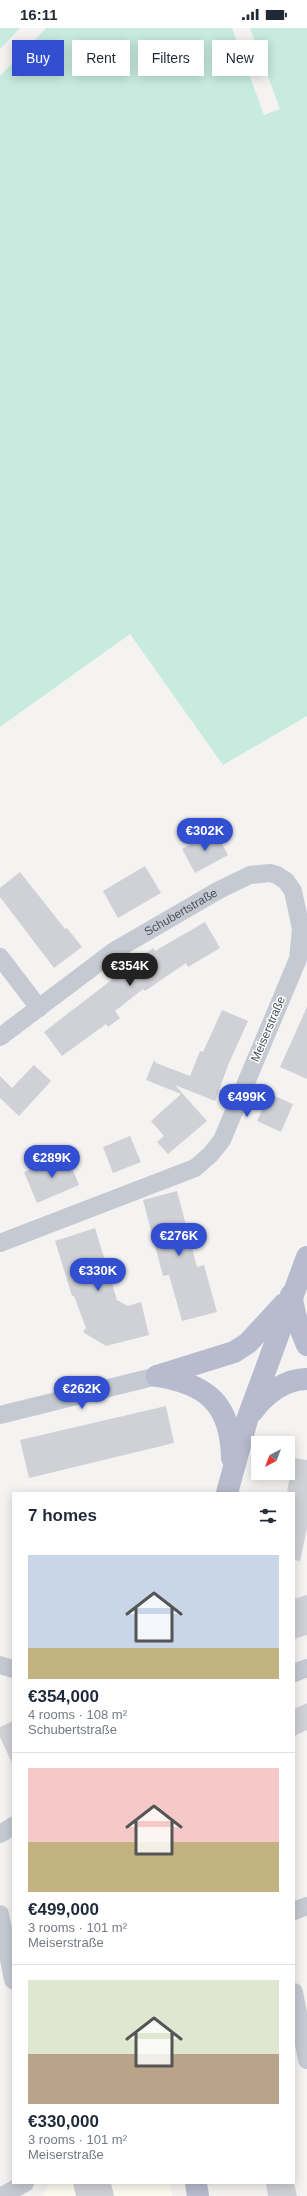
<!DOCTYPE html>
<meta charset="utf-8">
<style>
:root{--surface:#fff;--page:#f6f6f7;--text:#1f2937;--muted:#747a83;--line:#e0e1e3;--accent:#314fd0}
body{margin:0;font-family:Arial,sans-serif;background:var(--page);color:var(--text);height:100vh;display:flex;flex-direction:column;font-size:15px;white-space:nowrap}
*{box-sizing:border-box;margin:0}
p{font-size:13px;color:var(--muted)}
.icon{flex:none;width:22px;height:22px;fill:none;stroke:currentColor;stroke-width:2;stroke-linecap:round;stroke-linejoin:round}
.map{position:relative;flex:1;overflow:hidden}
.sheet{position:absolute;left:12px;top:1464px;width:283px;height:692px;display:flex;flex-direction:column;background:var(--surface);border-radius:0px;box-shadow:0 2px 10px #0003}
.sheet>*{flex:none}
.guide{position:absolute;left:12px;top:12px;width:283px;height:36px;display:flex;gap:8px}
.needle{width:26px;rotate:222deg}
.buttons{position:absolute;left:251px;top:1408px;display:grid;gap:8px}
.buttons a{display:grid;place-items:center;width:44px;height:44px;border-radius:0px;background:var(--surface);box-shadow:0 2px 10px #0003;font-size:20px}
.price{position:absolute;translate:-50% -34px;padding:0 9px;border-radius:14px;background:var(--accent);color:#fff;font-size:13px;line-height:26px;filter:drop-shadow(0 1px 2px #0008)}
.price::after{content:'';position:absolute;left:50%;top:24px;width:12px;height:9px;margin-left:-6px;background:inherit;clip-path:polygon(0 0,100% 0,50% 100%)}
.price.active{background:#222;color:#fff}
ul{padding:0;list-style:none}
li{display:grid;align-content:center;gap:8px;height:212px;padding:0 16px}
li+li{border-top:1px solid var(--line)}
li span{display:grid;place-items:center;height:124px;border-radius:0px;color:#555}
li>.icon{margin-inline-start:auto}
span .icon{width:72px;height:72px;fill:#fffc;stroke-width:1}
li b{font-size:17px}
h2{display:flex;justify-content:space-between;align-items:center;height:48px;padding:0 16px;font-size:17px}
.tag{padding:0 14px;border-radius:0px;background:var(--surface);box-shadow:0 2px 10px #0003;font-size:14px;line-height:36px}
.tag.active{background:var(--accent);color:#fff}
.status{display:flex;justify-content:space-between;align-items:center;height:28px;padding:0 20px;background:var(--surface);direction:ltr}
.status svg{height:11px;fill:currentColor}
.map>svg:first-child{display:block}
.commercial{fill:#fbfbef}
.green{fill:#c7ebde}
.building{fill:#d0d1d6}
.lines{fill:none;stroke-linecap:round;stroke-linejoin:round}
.minor{stroke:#c5c9d2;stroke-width:18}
.major{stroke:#b6bbcd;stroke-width:22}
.labels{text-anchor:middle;stroke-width:3;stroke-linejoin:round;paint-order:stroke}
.street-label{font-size:12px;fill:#4c515d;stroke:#fff}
</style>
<div class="status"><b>16:11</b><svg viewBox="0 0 49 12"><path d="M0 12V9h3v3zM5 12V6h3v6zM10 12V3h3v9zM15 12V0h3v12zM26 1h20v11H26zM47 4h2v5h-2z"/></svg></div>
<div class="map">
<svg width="307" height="2168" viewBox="0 0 307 2168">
<rect width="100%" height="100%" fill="#f4f3f2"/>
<path class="commercial" d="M50,2155h120l2,13h-129z"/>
<g class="green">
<path d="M0,0h20l-20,21z"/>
<path d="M46,0h186l32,87 16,-6 -30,-81h57v688l-84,49 -93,-131 -130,93v-651z"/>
</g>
<g class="building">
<path d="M215,803l13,24 -33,18 -13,-24z"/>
<path d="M145,838l16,27 -43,25 -15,-27z"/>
<path d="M20,844l45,57 2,-1 15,19 -28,21 -54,-71v-9z"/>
<path d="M205,894l15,26 -32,19 -2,-4 -41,28 -2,-2 -28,22 5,7 -12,9 -2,-3 -44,32 -18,-24 109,-84 2,3z"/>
<path d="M307,979v72l-27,-12z"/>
<path d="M222,982l26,11 -19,42 -14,38 -40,-16 32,36 -39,33 -11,-12 7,-6 -13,-15 30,-27 -35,-14 8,-20 2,3 34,13 10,-25 3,1z"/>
<path d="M34,1037l17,16 -32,35 -19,-18v-22l12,12z"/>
<path d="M270,1066l23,10 -12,28 -24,-11z"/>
<path d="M130,1108l11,26 -28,11 -10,-26z"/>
<path d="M67,1127l12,30 -42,18 -13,-31z"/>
<path d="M177,1163l20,76 7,-2 13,47 -35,9 -13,-46 -6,1 -20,-76z"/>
<path d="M95,1200l22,72 11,6 13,-4 8,33 -43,11 -23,-14 3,-4 -12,-32h-2l-17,-55z"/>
<path d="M166,1378l8,37 -145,35 -9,-38z"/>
<path d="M294,1430l13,2v68l-7,33 -6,-1v-67l-7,-2z"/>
<path d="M307,1567v40l-13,4v-40z"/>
<path d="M307,1675v27l-13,6v-27z"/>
<path d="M13,1693v44l-13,-28v-10z"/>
<path d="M73,2155h38l3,13h-38z"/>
<path d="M273,2155h21l3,13h-29l-2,-12z"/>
</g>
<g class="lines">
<g class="minor">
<path d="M0,929l39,51"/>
<path id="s1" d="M0,1009l114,-86 105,-61 31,-15 20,-2 7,2 9,6 7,10 8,38 -3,30 -76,181 -12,15 -15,13 -195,75"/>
<path d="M0,1387l157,-39"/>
<path d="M0,1637l13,4"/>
<path d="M294,1645l13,-5"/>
<path d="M0,1806l13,-8"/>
<path d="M294,1883l13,-5"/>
<path d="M0,1886l13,66"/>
<path d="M294,1964l13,68"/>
<path d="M2,2168l23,-13"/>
</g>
<g class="major">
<path d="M291,1267l5,23 11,27"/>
<path d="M157,1348l77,-24 14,-9 36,-39"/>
<path d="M157,1348c51,8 74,29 75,82"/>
<path d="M253,1383c12,-17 32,-32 54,-32"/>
<path d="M227,1465l20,-73 60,-163"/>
<path d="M196,2155l2,13"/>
</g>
</g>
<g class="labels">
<g class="street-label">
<text dy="4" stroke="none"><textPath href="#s1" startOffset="220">Schubertstraße</textPath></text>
<text transform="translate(268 1001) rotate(-67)" y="4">Meiserstraße</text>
</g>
</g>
</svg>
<div class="buttons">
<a><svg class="needle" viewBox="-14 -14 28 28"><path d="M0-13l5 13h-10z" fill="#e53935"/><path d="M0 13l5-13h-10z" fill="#747a83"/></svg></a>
</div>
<b class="price" style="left:205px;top:824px">€302K</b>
<b class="price active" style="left:130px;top:959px">€354K</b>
<b class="price" style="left:247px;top:1090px">€499K</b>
<b class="price" style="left:52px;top:1151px">€289K</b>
<b class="price" style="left:179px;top:1229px">€276K</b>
<b class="price" style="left:98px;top:1264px">€330K</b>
<b class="price" style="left:82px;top:1382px">€262K</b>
<div class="guide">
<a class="tag active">Buy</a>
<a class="tag">Rent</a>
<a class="tag">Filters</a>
<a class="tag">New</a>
</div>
<section class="sheet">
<h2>7 homes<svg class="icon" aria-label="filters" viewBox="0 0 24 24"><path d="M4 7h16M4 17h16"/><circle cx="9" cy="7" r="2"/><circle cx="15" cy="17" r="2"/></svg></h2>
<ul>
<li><span style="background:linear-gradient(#c9d6e8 75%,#c2b280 0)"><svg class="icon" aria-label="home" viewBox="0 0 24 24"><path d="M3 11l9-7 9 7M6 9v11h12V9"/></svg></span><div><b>€354,000</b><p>4 rooms · 108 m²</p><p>Schubertstraße</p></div></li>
<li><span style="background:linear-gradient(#f6c9c9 60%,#c2b280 0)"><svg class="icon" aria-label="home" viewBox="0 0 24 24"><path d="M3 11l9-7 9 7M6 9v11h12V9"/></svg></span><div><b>€499,000</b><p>3 rooms · 101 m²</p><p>Meiserstraße</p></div></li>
<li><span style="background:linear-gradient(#dfe7d0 60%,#b9a48a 0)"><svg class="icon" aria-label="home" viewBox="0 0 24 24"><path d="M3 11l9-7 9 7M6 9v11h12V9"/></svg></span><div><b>€330,000</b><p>3 rooms · 101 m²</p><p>Meiserstraße</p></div></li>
</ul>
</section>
</div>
